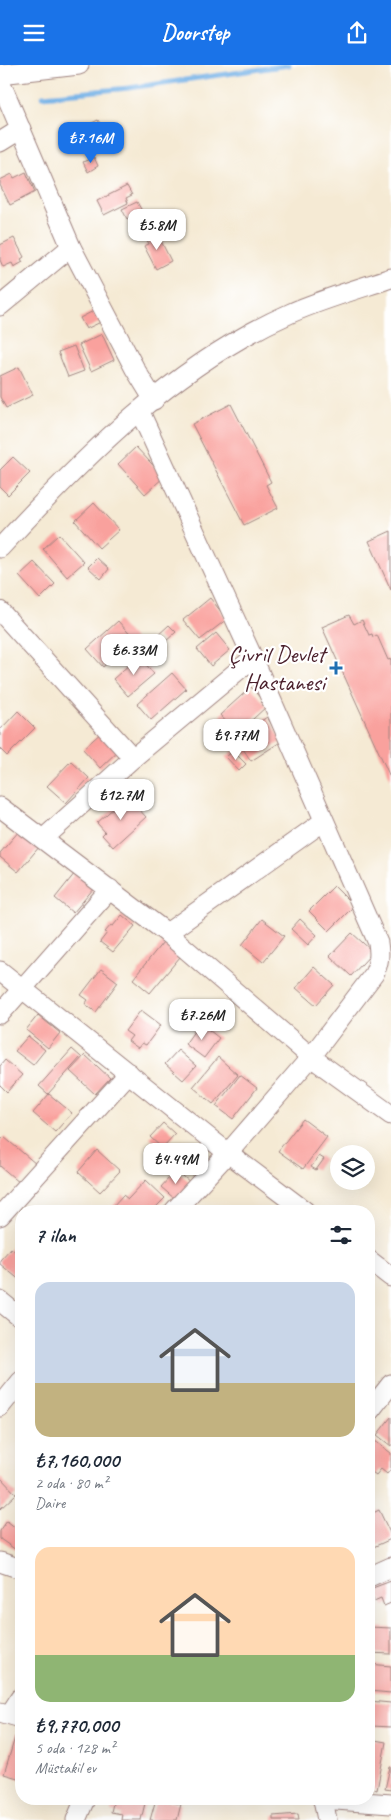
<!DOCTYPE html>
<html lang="tr">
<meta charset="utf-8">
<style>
:root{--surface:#fff;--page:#f6f6f7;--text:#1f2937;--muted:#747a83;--accent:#1a73e8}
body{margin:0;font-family:Caveat,sans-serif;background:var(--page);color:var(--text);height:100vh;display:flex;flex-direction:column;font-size:19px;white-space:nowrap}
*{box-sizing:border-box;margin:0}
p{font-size:16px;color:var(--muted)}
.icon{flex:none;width:28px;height:28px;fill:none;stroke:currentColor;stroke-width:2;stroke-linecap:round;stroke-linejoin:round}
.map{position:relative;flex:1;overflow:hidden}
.details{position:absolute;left:15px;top:1140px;width:360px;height:600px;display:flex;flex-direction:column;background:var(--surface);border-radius:20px;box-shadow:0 5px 20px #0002}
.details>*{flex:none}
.fabs{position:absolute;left:330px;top:1080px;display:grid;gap:10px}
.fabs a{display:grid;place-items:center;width:45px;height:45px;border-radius:50%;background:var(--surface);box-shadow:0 5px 20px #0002;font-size:25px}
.price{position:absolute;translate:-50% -42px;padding:0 11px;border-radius:10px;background:#fff;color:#222;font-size:16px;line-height:32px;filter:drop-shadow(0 1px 2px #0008)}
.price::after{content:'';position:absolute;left:50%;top:30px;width:15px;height:11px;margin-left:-8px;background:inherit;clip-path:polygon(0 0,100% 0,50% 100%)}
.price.active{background:var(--accent);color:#fff}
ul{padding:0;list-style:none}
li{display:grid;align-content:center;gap:10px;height:265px;padding:0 20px}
li span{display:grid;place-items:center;height:155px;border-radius:15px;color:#555}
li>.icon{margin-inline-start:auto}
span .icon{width:90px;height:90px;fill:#fffc;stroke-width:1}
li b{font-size:21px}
h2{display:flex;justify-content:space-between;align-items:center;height:60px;padding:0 20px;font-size:21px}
header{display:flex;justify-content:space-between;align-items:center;height:65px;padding:0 20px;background:var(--accent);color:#fff;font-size:22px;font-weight:600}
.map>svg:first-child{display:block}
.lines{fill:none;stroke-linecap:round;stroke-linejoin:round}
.stream{stroke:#73b1e6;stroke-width:5}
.building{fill:#f9a19d}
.minor-casing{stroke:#a08480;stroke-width:21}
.minor{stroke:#fff;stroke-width:19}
.poi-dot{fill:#1f6fb2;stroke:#fff;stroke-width:2}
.labels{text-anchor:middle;stroke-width:4.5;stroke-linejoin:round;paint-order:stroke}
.poi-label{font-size:24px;fill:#4a1f2b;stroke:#fff;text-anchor:end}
</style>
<header><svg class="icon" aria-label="menu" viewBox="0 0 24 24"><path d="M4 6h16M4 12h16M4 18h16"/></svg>Doorstep<svg class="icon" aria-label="share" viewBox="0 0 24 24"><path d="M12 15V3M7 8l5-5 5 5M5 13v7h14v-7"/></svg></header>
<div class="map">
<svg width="391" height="1755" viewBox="0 0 391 1755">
<rect width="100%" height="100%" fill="#fff"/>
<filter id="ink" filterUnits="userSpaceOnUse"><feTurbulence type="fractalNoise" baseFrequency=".02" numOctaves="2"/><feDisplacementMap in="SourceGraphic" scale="10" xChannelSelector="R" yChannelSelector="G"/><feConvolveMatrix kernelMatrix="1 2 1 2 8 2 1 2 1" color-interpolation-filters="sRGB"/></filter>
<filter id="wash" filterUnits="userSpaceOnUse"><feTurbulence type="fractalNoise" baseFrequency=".0096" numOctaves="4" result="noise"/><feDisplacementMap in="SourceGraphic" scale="20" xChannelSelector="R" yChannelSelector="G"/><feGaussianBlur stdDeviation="1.12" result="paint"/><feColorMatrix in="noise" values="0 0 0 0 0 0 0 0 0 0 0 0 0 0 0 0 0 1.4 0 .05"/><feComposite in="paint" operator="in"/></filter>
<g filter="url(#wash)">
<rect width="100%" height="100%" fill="#f5ead4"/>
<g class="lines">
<path class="stream" d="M43,31l86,-8 160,-23"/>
</g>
<g id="blocks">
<g class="building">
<path d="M98,55l11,21 -16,8 -11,-21z"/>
<path d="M94,92l4,9 -10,6 -5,-10z"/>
<path d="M26,107l9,20 -25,13 -10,-20v-5l12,-6 2,4z"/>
<path d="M127,121l5,9 -6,3 2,5 -24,12 -7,-14z"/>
<path d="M137,137l5,9 -15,8 -5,-10z"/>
<path d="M156,166l15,30 -15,8 -12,-23 5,-2 -4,-8z"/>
<path d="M14,173l10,19 -3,2 2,3 -9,5 -2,-4 -9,4 -3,-7v-15z"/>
<path d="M97,244l6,12 -17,8 -6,-11z"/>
<path d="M102,269l12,26 -23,11 -12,-26z"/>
<path d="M74,281l10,25 -16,6 -10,-25z"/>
<path d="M19,302l14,28 -27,13 -6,-11v-21z"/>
<path d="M231,339l40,78 -5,3 12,23 -34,17 -52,-101z"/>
<path d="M136,382l28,30 -19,17 -27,-30z"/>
<path d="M13,392l17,16 -22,22 -8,-8v-17z"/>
<path d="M94,438l25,27 -20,18 -24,-27z"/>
<path d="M391,466v59l-22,-49z"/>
<path d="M59,469l25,28 -17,15 -24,-28z"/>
<path d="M97,493l12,11 -8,10 -13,-12z"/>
<path d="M34,497l21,22 -15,15 -21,-23z"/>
<path d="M210,533l17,21 -27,21 -17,-20z"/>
<path d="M349,550l5,9 8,-4 7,15 3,-1 1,3 4,-2 11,25 3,-1v120l-69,-152z"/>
<path d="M118,556l16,18 -31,28 -16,-18z"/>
<path d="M169,560l7,7 -12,11 -7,-7z"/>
<path d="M216,568l14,17 -19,16 -14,-17z"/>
<path d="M139,591l15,18 -26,22 -15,-17z"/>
<path d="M172,608l14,16 -35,31 -14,-16z"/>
<path d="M251,622l16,19 -28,26 -10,-11 -2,2 -7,-8z"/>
<path d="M18,646l17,17 -28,28 -7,-7v-19z"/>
<path d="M267,652l15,24 -31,20 -15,-23z"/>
<path d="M103,666l17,18 -20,19 -17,-19z"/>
<path d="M233,686l13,13 -7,7 -13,-14z"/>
<path d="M71,696l18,17 -23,25 -19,-17z"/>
<path d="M127,731l19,21 -33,30 -11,-12 3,-3 -8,-9z"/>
<path d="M20,765l20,16 -22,26 -18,-15v-4z"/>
<path d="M75,808l19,15 -21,25 -18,-15z"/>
<path d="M334,821l20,20 -25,25 -20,-20z"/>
<path d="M122,850l13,11 -22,26 -13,-10 7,-9 -2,-1 6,-7 2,1z"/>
<path d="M262,854l22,17 -21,26 -21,-17z"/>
<path d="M300,854l17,16 -9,10 -17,-16z"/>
<path d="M352,868l21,19 -22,24 -21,-20z"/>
<path d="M163,877l17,15 -30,36 -17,-14z"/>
<path d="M314,902l20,18 -18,20 -20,-17z"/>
<path d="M101,904l17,13 -22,30 -11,-8 3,-4 -7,-5z"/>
<path d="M141,945l20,15 -15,20 -4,-2 -4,5 -10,-7 4,-5 -7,-5z"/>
<path d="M38,950l22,18 -12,15 -22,-18z"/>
<path d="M200,958l19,15 -15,20 -19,-14z"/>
<path d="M28,971l17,14 -12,15 -18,-14z"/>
<path d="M72,984l9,8 -33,37 -9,-8z"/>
<path d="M178,985l18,16 -13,14 -18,-16z"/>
<path d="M85,990l25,23 -15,16 -25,-23z"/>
<path d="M218,992l20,18 -25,29 -20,-17z"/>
<path d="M5,995l17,15 -15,17 -7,-7v-19z"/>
<path d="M240,1010l17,13 -24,31 -17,-13z"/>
<path d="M49,1029l23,19 -17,19 -22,-19z"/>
<path d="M303,1054l24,18 -24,32 -25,-18z"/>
<path d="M163,1058l12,11 -13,14 -12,-11z"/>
<path d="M4,1072l32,27 -16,19 -20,-17v-25z"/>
<path d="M97,1085l23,21 -20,21 -22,-20z"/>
<path d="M319,1091l5,3 -8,11 -5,-3z"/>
<path d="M176,1105l15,13 -15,17 -15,-13z"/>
<path d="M146,1115l19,18 -13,13h-36l-4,-4 11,-12 5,4z"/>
<path d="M11,1183l10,9v24l-21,-17v-4z"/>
<path d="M391,1352v29l-14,-11z"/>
<path d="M371,1373l20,15v16l-4,5 -6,-5 -5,6 -7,-5v-29z"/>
<path d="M0,1412l16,17 -16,15z"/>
<path d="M379,1445l12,25v4l-22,10v-34z"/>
<path d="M7,1456l14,11v17l-2,3 -19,-13v-8z"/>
<path d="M391,1516v22l-7,3 -3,-8 -7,3 -4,-12z"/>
<path d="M369,1562l22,1v26l-22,-1z"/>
<path d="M369,1599l22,2v27l-22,-2z"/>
<path d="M369,1636l22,2v24l-20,-1 1,-14h-3z"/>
<path d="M16,1669l5,1v44l-17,-5z"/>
<path d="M369,1674l17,3 -9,48 -8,-2z"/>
<path d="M390,1702h1v23l-6,-1z"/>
<path d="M114,1734h32l-5,21h-20l1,-6 -11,-2z"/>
<path d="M156,1734l25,5 -4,16h-27z"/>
<path d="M298,1749l1,6h-26v-4z"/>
</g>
</g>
</g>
<g filter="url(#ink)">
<use href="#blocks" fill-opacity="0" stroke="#a08480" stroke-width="1"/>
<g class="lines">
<g class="minor-casing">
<g id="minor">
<path d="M0,9l79,-9"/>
<path d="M0,16l71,166 64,122 19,31"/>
<path d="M0,77l21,-13"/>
<path d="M0,241l71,-59"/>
<path d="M140,347l113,246 125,285c2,12 1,20 -4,31l-63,83 -83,96 -54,58"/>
<path d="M0,483c84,-91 175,-184 291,-235 32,-14 67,-24 100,-35"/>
<path d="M0,546l133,147"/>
<path d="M0,742l167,126 144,124 80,58"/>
<path d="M43,774l90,-81 120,-100"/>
<path d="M167,868l157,-112"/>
<path d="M0,906l228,182 77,58"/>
<path d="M0,949l110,-125"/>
<path d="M0,1151l129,-143"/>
<path d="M369,1195l22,17"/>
<path d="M0,1236l21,17"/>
<path d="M0,1342l21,-26"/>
<path d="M369,1347l22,-28"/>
<path d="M0,1497l21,7"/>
<path d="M369,1512l22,-10"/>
<path d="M0,1647l21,6"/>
<path d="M10,1649l11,-17"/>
<path d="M322,1734l69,5"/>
<path d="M323,1734l4,21"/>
<path d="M76,1755l9,-21"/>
</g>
</g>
<use href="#minor" class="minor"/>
</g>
</g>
<path class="poi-dot" d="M333.5 595.5h5v5h5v5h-5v5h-5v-5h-5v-5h5z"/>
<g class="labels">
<g class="poi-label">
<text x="325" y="597">Çivril Devlet<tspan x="325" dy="28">Hastanesi</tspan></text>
</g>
</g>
</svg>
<div class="fabs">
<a><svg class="icon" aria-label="layers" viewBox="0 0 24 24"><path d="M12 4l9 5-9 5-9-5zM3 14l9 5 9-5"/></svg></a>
</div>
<b class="price active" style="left:91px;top:99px">₺7.16M</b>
<b class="price" style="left:157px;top:186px">₺5.8M</b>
<b class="price" style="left:134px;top:611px">₺6.33M</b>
<b class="price" style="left:236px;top:696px">₺9.77M</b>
<b class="price" style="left:121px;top:756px">₺12.7M</b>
<b class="price" style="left:202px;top:976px">₺7.26M</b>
<b class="price" style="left:176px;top:1120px">₺4.49M</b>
<section class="details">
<h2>7 ilan<svg class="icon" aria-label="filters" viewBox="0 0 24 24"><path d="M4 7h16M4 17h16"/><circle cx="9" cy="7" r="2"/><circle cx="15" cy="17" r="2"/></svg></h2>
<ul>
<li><span style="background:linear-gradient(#c9d6e8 65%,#c2b280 0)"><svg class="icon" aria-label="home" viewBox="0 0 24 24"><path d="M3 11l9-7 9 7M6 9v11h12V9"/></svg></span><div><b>₺7,160,000</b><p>2 oda · 80 m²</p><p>Daire</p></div></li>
<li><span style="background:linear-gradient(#ffd9b3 70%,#8fb573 0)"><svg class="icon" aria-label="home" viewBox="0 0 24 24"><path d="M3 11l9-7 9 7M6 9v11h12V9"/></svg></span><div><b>₺9,770,000</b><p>5 oda · 128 m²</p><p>Müstakil ev</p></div></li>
</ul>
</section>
</div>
